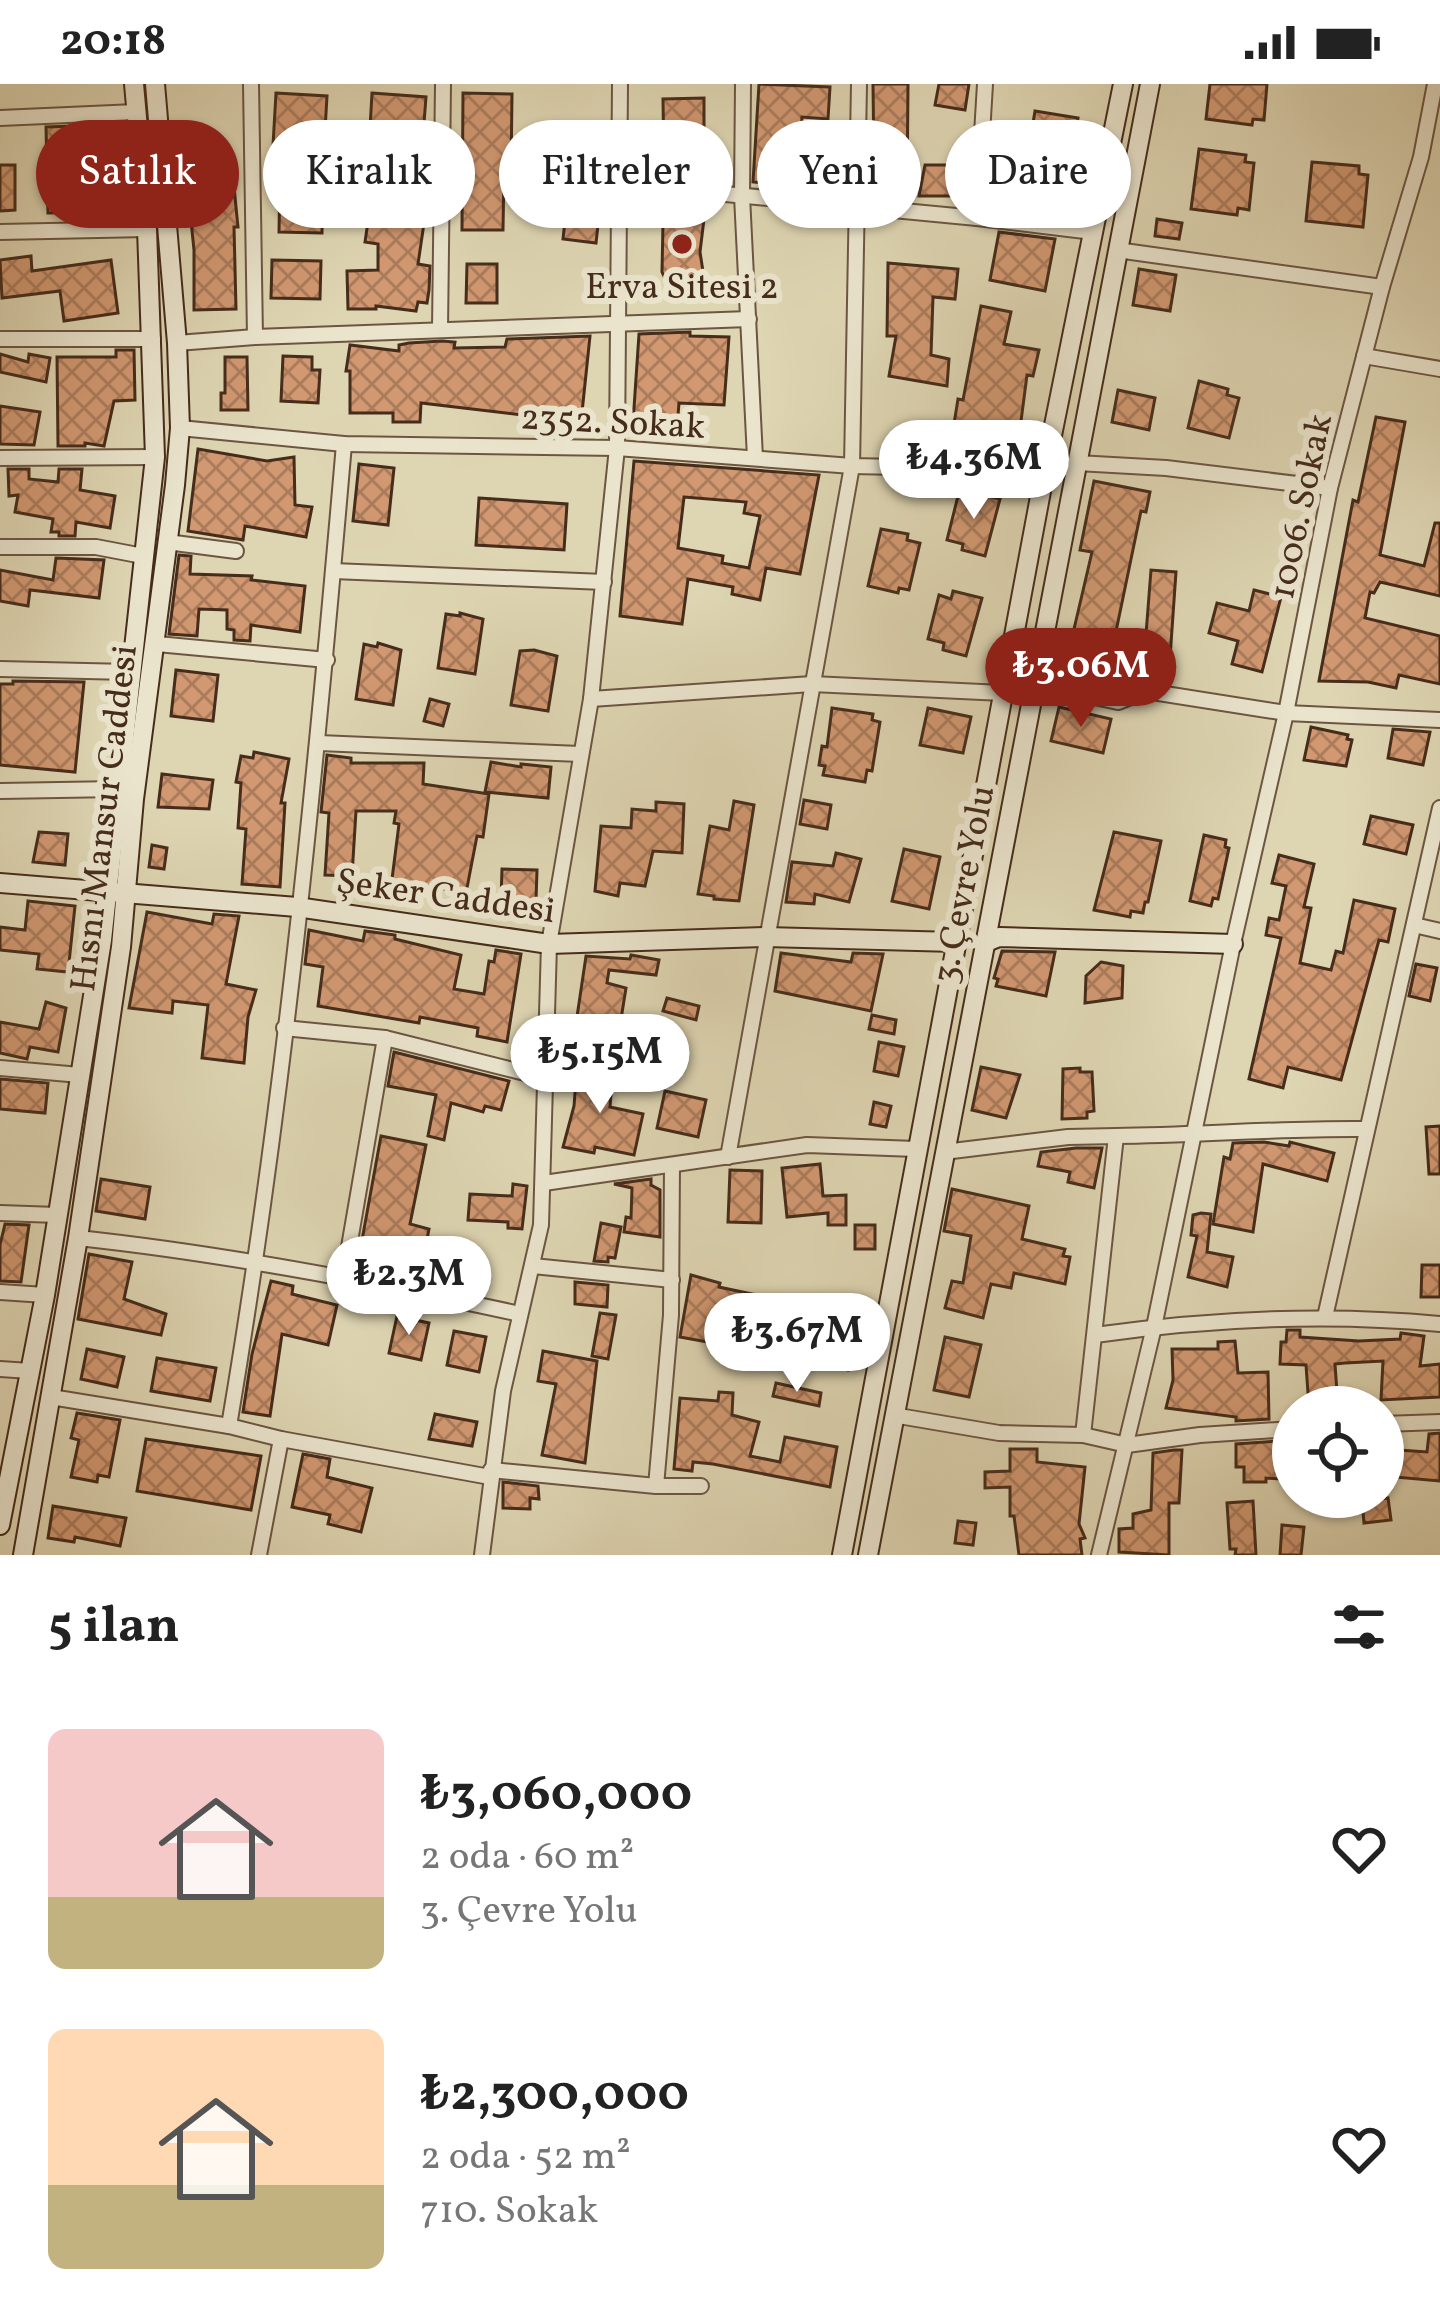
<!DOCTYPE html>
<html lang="tr">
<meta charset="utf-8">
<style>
:root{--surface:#fff;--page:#f2f2f2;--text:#222;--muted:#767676;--accent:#8f2418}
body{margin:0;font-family:Vollkorn,serif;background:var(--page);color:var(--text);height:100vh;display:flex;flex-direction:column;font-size:45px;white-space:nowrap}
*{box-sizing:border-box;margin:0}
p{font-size:39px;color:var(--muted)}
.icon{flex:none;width:66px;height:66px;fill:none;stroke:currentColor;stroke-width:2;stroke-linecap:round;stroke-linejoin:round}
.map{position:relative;height:1471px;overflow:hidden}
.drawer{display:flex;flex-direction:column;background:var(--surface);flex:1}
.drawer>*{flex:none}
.hud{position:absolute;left:36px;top:36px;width:1368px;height:108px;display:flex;gap:24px}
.tools{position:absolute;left:1272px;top:1302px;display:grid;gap:24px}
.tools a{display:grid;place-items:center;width:132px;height:132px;border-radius:50%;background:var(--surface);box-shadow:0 3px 9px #0004;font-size:60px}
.price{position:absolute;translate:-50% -102px;padding:0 27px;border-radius:42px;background:#fff;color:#222;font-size:39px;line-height:78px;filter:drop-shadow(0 3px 6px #0008)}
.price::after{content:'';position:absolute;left:50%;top:72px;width:36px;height:27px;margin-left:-18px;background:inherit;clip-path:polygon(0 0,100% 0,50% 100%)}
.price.active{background:var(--accent);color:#fff}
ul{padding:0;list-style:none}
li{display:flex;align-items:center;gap:36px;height:300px;padding:0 48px}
li span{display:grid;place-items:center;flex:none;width:336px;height:240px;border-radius:18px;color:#555}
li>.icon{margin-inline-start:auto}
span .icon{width:144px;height:144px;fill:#fffc;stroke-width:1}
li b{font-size:51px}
h2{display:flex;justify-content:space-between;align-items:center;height:144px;padding:0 48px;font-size:51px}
.pill{padding:0 42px;border-radius:54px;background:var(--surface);box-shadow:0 3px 9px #0004;font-size:42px;line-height:108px}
.pill.active{background:var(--accent);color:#fff}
.status{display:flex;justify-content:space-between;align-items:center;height:84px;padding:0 60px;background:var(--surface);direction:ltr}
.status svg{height:33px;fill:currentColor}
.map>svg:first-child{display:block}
.building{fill:url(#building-cross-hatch);stroke:#462c1b;stroke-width:3;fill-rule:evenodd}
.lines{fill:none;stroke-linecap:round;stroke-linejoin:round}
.street-casing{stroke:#6c5641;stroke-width:18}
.secondary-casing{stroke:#462c1b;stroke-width:22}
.street{stroke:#eae4cd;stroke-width:14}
.secondary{stroke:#eae4cd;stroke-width:18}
.poi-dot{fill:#8f2418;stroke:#eae4cd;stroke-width:4.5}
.labels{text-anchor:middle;stroke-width:12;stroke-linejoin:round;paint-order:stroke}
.poi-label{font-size:36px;fill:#462c1b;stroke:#eae4cd}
.street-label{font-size:36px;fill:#462c1b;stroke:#eae4cd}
</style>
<div class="status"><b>20:18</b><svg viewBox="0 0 49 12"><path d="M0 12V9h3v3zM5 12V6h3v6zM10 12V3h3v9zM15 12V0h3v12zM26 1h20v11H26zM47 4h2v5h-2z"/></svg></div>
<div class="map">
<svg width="1440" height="1471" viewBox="0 0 1440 1471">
<defs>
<pattern id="building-cross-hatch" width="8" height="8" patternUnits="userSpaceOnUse" patternTransform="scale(3)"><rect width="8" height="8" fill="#d19871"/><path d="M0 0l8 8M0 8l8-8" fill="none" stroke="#ab7c5c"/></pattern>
</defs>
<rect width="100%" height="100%" fill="#ded5b2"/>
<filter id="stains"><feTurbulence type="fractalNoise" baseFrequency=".00167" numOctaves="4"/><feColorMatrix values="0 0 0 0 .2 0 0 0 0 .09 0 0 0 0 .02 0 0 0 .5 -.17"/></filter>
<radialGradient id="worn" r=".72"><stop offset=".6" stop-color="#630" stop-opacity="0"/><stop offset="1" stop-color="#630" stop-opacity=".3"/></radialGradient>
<g class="building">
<path d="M759,0l71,3 -2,32 -26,-2 -2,32 42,3 -3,38 -86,-8z"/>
<path d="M873,0h35l-1,109 -39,-3 1,-27 5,1z"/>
<path d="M939,0h30l-4,26 -30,-5z"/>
<path d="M1210,0h57l-3,36 -11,-1 -1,6 -46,-6z"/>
<path d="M276,9l51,3 -3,52 -51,-3z"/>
<path d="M372,9l54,4 -4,52 -53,-3z"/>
<path d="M463,9l49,1 -1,77h-7l-1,59h-41z"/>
<path d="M704,14v47h5v16l-14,1v4l-31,1 -1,-68z"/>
<path d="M1035,27l43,7 -7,44 -43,-8z"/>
<path d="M100,41l2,87 -54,1 -2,-86z"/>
<path d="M1199,65l47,6 -1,7 9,1 -5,47 -11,-2 -1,7 -46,-6z"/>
<path d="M1312,78l47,4v8l9,1 -5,52 -57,-6z"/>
<path d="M0,81h15v45l-15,1z"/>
<path d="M925,81h38v31h-44z"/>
<path d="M232,83l6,60h-4l2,82 -42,1v-60l-8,-79z"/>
<path d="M280,91h43l-1,58 -43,-1z"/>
<path d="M373,104l55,8 -10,68 12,2 -1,24 -2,13 -9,-1 -2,9 -40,-5v3h-28l-1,-38 31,-1v-26l-13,-2z"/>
<path d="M685,126l15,4 4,5 -4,33 4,26 -36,7 -6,-13 1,-49 9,-12z"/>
<path d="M1157,135l25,4 -3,16 -24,-3z"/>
<path d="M565,137l33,4 -2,18 -33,-4z"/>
<path d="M999,148l56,7 -10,52 -55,-11z"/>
<path d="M31,172l1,15 79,-11 7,53 -54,8 -4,-30 -58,7 -2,-38z"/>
<path d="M272,176l49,1 -1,38 -49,-1z"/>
<path d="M888,179l70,6 -3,30 -22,-2 -2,58 18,4 -2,27 -58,-10 7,-40h-9z"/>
<path d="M467,180h30v39h-31z"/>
<path d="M1139,185l37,6 -6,36 -37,-6z"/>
<path d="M981,222l30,6 -7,32 35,6 -6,26 -6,-1 -7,54 -66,-5 4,-25 5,1z"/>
<path d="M690,248v4l39,1 -5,68 -45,-2 -2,25 -44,-5 6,-89z"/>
<path d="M590,252l-9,86 -160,-19 -1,19h-27v-9h-43v-42h-4l4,-26 49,6v-6l10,-2 33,-2 13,1 -1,6 51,-1 2,-8z"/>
<path d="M116,266h18l1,50 -21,1 -10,45 -19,-3v3h-27l-1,-89h59z"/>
<path d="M0,270l28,8 1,-8 21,4 -4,24 -46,-10z"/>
<path d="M283,272l29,1v13h8l-2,33 -37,-2z"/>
<path d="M225,273h22l1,53h-27v-17h4z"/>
<path d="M1199,297l29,8 -1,6 12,3 -10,40 -41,-10z"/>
<path d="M1118,306l37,8 -6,32 -37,-8z"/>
<path d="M0,322l40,6 -6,33 -34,-1z"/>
<path d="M1376,333l29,5 -25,133 44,11 11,-43h5v73l-60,-14 -6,11 -4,-1 -5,26 75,18v48l-41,-9 -3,13 -28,-6 -49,-1 34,-181 5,2z"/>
<path d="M198,365l69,12 27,-4 1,48 17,2 -6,30 -61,-11 -2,14 -55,-9z"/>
<path d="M634,377l185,14 -19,99 -34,-6 -6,32 -28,-6 1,-7 -45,-8 -6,45 -62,-8zM684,413l62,5 -2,11 16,3 -11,52 -27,-5 1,-7 -45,-8z"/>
<path d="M359,380l35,4 -6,57 -35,-4z"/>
<path d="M8,385h21v10l29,3 1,-13h23l-2,21 35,6 -5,32 -34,-6 -1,14h-16v-4h-8l2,-13 -38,-7 3,-17 -9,1z"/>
<path d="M1094,397l56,11 -4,20 -5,-1 -27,130 31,6 6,-77 25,2 -7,100 -50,-2 -52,-11 25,-107 -12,-2z"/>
<path d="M972,408l28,7 -15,57 -23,-6 1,-6 -16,-4 11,-44 12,3z"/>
<path d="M479,414l88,6 -3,46 -88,-5z"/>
<path d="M881,445l27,5 -1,6 13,3 -11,47 -10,-2 -1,5 -30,-7z"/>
<path d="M179,471l12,1 -1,18 62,2 -1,4 54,6 -5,46 -49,-7 -1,16 -16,-1v-10l-7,-1v-19l-28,-1 -2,27 -28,-2z"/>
<path d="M56,474l48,2 -5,38 -69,-8 -2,16 -28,-5v-31l53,10z"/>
<path d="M1254,506l27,7 -19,75 -30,-8 6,-23 -29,-8 8,-30 32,8z"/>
<path d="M953,507l29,7 -16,58 -23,-6 1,-7 -16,-4 11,-44 12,4z"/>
<path d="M460,529l23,6 -8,55 -37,-6 8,-54 14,2z"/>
<path d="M378,559l23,7 -8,55 -37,-6 8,-55 13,3z"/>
<path d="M534,566l23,6 -9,55 -37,-6 9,-54z"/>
<path d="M176,586l42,5 -5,46 -42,-5z"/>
<path d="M13,597l71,1 -9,90 -75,-7v-81h13z"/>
<path d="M430,615l19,5 -6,22 -19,-5z"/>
<path d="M1059,623l52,12 -8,34 -52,-12z"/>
<path d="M832,624l41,6 -1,6 8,2 -8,49 -5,-1 -2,12 -42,-7 2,-9 -6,-1 3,-19 5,1z"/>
<path d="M928,624l43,9 -8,36 -43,-8z"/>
<path d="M1311,643l37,8 -1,4 5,1 -6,26 -42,-6z"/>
<path d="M1393,645l37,3 -7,33 -35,-7z"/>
<path d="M254,668l35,7 -8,44h4l-5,84 -38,-3 4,-55 -8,-1 3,-45 -5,-1 5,-26 12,2z"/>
<path d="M327,671l24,3v5h73l-1,21 66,10 -6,43 -6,-1 -11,57 -49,-9 -1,6 -25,-3 8,-63 -5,-1 2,-12h-40l-4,65 -27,-1 4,-62 -8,-1z"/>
<path d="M491,678l30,5v-3l30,3 -3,31 -63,-6z"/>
<path d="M162,690l51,6 -4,29 -51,-2z"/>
<path d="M804,716l27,5 -4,24 -27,-5z"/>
<path d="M734,717l20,4 -15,96 -25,-2v-3l-16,-2 12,-68 19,4z"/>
<path d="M656,718l28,2 -2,49 -29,-2 -8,35 -25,-3 -2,13 -23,-5 6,-65 30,2 1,-19 24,2z"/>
<path d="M1371,732l42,9 -7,29 -42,-10z"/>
<path d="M39,748l29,2 -3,31 -32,-3z"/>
<path d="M1114,748l47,9 -13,61h-3l-2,11 -12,-2 -1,6 -36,-7z"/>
<path d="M1204,751l22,5 -1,7 4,1 -11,51 -5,-1 -2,8 -21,-5z"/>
<path d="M152,761l15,3 -3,21 -15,-2z"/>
<path d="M904,765l36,8 -11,52 -37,-8z"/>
<path d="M836,769l25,6 -12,43 -34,-8 -1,10 -28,-2 6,-40 41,4z"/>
<path d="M1279,771l35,9 -10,43 7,1 -11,55 31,7 5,-19 7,2 11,-53 41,9 -7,33 -9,-2 -38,140 -53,-13 -5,21 -34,-9 32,-141 -15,-3 3,-17 10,2 7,-34 -14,-3z"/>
<path d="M502,785l35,1 -1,31 -35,-2z"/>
<path d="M28,817l47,5 -7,66 -31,-3 2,-15 -39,-4v-23l25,3z"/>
<path d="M147,828l65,12 2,-10 25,2 -13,68 30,6 -8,27 -4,46 -42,-5 6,-53 -35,-4 -1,12 -43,-5z"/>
<path d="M309,846l54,11 2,-10 30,4v4l66,16 -7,34 30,5 5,-33 5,1 2,-12 25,4 -14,88 -30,-6 1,-8 -58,-11 -1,6 -101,-17 5,-39 -18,-3z"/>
<path d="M1002,867l53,1 -9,44 -50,-10 2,-7 -4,-1z"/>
<path d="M781,869l70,9 2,-9 30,1 -12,57 -96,-20z"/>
<path d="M631,871l28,5 -3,15 -47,-5 -2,13 19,5 -9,56 -43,-7 12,-81 44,3z"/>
<path d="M1101,878l22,4 -1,32 -37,5 1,-27z"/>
<path d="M1416,880l21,4 -7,33 -21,-5z"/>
<path d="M667,914l32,8 -3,14 -33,-9z"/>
<path d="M46,918l20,6 -8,44 -28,-5 -3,12 -27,-6v-31l39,7z"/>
<path d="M872,931l24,5 -2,14 -25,-5z"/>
<path d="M879,958l25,5 -6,29 -24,-5z"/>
<path d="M394,968l115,29 -8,29 -16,-4 -2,6 -32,-9 -7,37 -16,-4 8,-41 -48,-9z"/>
<path d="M577,983l36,3 -3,37 33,7 -9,41 -39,-8 -1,6 -31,-6 11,-41z"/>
<path d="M981,983l39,8 -14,43 -34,-8z"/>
<path d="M1080,984v4h12l2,39 -7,1v6l-25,1 1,-50z"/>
<path d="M0,995l48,4 -3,30 -45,-4z"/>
<path d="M665,1007l41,9 -8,37 -41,-9z"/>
<path d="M874,1018l17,4 -5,21 -16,-3z"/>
<path d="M1440,1042v48h-11l-3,-47z"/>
<path d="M381,1052l45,9 -16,79 19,5 -9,46 -62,-13z"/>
<path d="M1264,1058l25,4 1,-4 44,11 -7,28 -64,-17 -10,68 -40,-8 11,-67 6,2 3,-16z"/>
<path d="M1076,1064h26l-8,40 -26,-6 2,-10 -32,-6 3,-14z"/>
<path d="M820,1080l3,32 23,-1v30h-18v-12l-41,4 -5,-49z"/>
<path d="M730,1086l32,1 -1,52 -33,-1z"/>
<path d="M101,1095l49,8 -5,32 -49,-8z"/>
<path d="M651,1095v6l9,5v47l-36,-5 2,-15 5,1 1,-30 -18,-4z"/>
<path d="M513,1100l14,2 -5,43 -14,-1v-6l-40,-2 2,-26 42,2z"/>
<path d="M952,1105l77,17 -7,33 43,10 -2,7 7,1 -5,27 -51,-11 -3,15 -20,-4 -8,34 -38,-10 7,-27 11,2 8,-47 -27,-5z"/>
<path d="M1201,1129l10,1 -4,38 26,5 -6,30 -39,-10 9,-41 -6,-1 2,-20z"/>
<path d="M601,1139l20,4 -6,31 -7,-1v5l-14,-1z"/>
<path d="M5,1140l24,1 -8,57 -21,-1v-36z"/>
<rect x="855" y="1141" width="20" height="24"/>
<path d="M89,1170l43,8 -8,37 42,15 -5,21 -83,-16z"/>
<path d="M1422,1181h18v32h-19z"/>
<path d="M691,1191l29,8 -1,4 42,9 -7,32 -37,-7 -4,22 -33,-6z"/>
<path d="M271,1197l22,5 -1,8 45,11 -9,40 -46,-11 -12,82 -27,-4 9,-58z"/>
<path d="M575,1198l33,3 -1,22 -32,-3z"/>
<path d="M845,1222l14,2 -11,62 -62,-12 4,-22 47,9z"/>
<path d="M600,1229l16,2 -8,44 -16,-3z"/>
<path d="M397,1232l32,7 -8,37 -32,-7z"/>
<path d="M1287,1246h13v7l59,4 41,-2 1,-6 23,3 -4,30 20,-2v33l-59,3 2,-39 -38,2 -10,1 3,43h-29l-3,-42 -26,-1 1,-22h5z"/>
<path d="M454,1247l32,6 -7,35 -32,-7z"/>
<path d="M945,1253l36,8 -12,52 -35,-7z"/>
<path d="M1235,1257l3,32 30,-1 1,47 -33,2v-4l-70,-9 7,-28 -1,-31h46v-7z"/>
<path d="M87,1265l37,8 -7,30 -36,-8z"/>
<path d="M543,1267l54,10 -12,102 -43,-8 14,-71 -18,-3z"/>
<path d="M157,1274l59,10 -6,33 -59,-10z"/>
<path d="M776,1299l45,10 -2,13 -46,-10z"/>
<path d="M719,1308l14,1 -1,22 27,7 -9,34 30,6 5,-25 52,10 -7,40 -117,-23 -20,-2 -1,9 -18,-2 6,-71 38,3z"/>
<path d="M77,1329l43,7 -11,57 -11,-2 -1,7 -26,-5 8,-37 -8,-2z"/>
<path d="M435,1330l42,8 -5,24 -43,-7z"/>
<path d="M1440,1349v48l-57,-5 1,-41h14l1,15 28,2 2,-18z"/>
<path d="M146,1355l115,17 -10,54 -114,-19z"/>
<path d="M1293,1356v40l-27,-2v4h-22v-15h-8v-23z"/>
<path d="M1010,1365h27v13l48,5 -6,57 6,14 -5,1 2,16h-63l-5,-39h-4v-29l-25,1v-16l25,-1z"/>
<path d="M1174,1366h8l-3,53h-10v52l-50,-3v-23l14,-1v-14l18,-4 2,-57z"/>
<path d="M303,1370l27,5 -3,18 45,11 -11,44 -33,-8 2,-9 -38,-8z"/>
<path d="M503,1398l35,4 1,13 -9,-1v11l-27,-1z"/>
<path d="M1388,1414l3,22 -27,3 -2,-22z"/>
<path d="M1253,1417l3,54h-21l1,-6h-6l-3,-46z"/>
<path d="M53,1422l73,12 -6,28 -45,-9 -1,5 -26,-4z"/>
<path d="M958,1437l18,2 -3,22 -18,-2z"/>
<path d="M1282,1441l22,2 -3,28h-21z"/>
</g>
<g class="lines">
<g class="street-casing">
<g id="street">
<path d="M251,0l4,253"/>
<path d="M743,0l-1,112 13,262"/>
<path d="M985,0l-8,134 116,14"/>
<path d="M0,34l136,-6"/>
<path d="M621,100l356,34"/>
<path d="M0,148l147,-3"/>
<path d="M1117,166l265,37"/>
<path d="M440,246l3,-246"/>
<path d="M0,255h153"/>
<path d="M177,259l78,-6 494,-18"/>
<path d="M1364,272l76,13"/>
<path d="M180,344l164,16 273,4 235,18 193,4"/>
<path d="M0,374l155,-1"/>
<path d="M1077,379l89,5 164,20"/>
<path d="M167,458l69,9"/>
<path d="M0,463h96l47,9"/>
<path d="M333,487l271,11"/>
<path d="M157,560l170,16"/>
<path d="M0,585l129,3"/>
<path d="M1034,600l84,18 28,-11 140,22 154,7"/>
<path d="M591,615l221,-15 191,9"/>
<path d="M319,659l261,11"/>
<path d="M0,707l118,-2"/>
<path d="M1414,841l26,6"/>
<path d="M284,944l101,10 160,40"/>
<path d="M0,984l80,7"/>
<path d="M1116,1052c84,-1 167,-8 250,-7"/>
<path d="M944,1068l124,-15 48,-1 -33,299"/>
<path d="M728,1073l124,-691 7,-382"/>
<path d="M544,1099l263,-38 109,4"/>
<path d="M0,1129l57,2"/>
<path d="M78,1154c149,16 296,44 442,76"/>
<path d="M533,1182l139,14"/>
<path d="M344,1192l41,-238"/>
<path d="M0,1208l45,3"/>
<path d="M1325,1233l115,-509"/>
<path d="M1095,1251c114,-16 230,-22 345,-11"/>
<path d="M0,1285l30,2"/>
<path d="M51,1313l178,29 52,13 -22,116"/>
<path d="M893,1331l106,18 84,2 44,10 73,-10 93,-6"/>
<path d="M1383,1340l57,-2"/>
<path d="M229,1342c55,-325 87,-654 115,-982"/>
<path d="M281,1355l209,38"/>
<path d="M491,1386l165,16h45"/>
<path d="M656,1402l15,-171 1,-150"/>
<path d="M482,1471l21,-164 38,-166 8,-281 42,-245 26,-251 3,-364"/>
<path d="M1099,1471l55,-228 79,-383 53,-231 44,-225 52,-201 39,-130 14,-73"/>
</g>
</g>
<g class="secondary-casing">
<g id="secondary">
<path d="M0,799l297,24 252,37 217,-7 189,5"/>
<path d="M984,859l15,-6 234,7"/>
<path d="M0,1441l45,-230 57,-355 53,-483 -8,-228 -13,-145"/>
<path d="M23,1471l55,-317 43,-291 13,-148 41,-314 5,-57 -3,-85 -22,-259"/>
<path d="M842,1471l203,-1085 78,-386"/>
<path d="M868,1471l282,-1471"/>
</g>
</g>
<use href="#street" class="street"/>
<use href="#secondary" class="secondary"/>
</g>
<circle class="poi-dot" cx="682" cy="160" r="12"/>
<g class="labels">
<g class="poi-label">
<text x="682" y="214">Erva Sitesi 2</text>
</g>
<g class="street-label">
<text transform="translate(613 336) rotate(3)" y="13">2352. Sokak</text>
<text transform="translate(1299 422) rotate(-78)" y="13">1006. Sokak</text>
<text transform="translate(102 734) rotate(-83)" y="13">Hısnı Mansur Caddesi</text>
<text transform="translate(962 800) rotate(-79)" y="13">3. Çevre Yolu</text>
<text transform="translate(446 810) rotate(8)" y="13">Şeker Caddesi</text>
</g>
</g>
<rect width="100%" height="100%" filter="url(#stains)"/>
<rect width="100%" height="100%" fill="url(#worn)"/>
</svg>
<div class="tools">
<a><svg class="icon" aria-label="locate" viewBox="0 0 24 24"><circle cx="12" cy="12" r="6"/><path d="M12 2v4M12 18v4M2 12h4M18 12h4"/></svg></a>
</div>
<b class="price" style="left:974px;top:438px">₺4.36M</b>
<b class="price active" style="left:1081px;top:646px">₺3.06M</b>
<b class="price" style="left:600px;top:1032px">₺5.15M</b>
<b class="price" style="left:409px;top:1254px">₺2.3M</b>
<b class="price" style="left:797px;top:1311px">₺3.67M</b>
<div class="hud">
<a class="pill active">Satılık</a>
<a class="pill">Kiralık</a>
<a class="pill">Filtreler</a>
<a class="pill">Yeni</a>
<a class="pill">Daire</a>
</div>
</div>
<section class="drawer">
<h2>5 ilan<svg class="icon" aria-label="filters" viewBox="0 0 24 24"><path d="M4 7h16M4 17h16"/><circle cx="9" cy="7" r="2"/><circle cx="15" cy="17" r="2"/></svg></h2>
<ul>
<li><span style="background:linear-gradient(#f6c9c9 70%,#c2b280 0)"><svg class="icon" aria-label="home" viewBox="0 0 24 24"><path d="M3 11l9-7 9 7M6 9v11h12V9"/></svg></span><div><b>₺3,060,000</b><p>2 oda · 60 m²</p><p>3. Çevre Yolu</p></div><svg class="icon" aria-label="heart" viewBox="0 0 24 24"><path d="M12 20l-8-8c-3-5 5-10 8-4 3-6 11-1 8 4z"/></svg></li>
<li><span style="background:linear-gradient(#ffd9b3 65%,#c2b280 0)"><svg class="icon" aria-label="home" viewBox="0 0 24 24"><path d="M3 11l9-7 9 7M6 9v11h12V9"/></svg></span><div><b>₺2,300,000</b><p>2 oda · 52 m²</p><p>710. Sokak</p></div><svg class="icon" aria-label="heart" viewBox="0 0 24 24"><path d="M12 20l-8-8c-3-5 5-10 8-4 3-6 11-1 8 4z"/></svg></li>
</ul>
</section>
